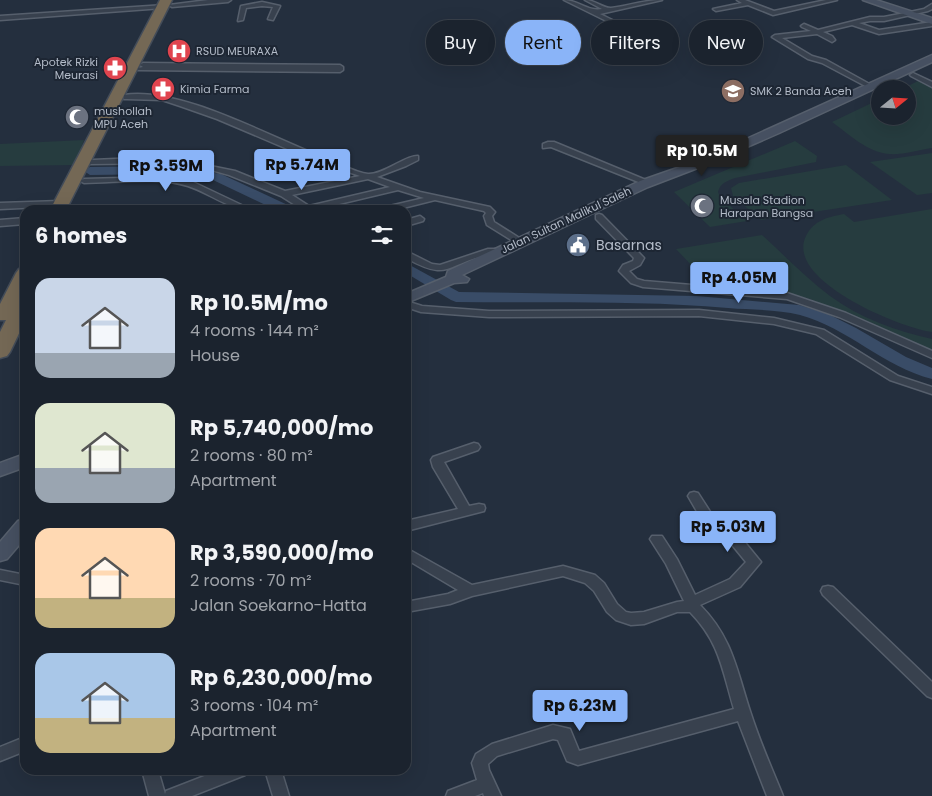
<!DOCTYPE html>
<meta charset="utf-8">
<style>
:root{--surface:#1b232e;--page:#282f3a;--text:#f1f3f6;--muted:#a0a4aa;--line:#39404a;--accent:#8ab4f8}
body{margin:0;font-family:Poppins,sans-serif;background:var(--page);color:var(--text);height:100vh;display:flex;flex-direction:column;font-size:19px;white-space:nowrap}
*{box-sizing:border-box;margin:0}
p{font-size:16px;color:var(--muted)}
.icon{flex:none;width:28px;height:28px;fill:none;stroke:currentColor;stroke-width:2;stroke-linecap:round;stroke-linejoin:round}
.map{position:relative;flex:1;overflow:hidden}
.panel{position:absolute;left:20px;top:205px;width:391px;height:570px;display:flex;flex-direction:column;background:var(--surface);border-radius:15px;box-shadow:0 5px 20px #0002,0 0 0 1px var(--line)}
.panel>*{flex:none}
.guide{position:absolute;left:426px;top:20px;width:430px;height:45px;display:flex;gap:10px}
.needle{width:32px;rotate:72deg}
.tools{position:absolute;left:871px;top:80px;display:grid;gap:10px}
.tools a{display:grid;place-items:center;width:45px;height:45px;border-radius:50%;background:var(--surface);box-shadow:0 5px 20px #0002,0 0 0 1px var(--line);font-size:25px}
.price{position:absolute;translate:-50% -42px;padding:0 11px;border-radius:5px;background:var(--accent);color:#111;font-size:16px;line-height:32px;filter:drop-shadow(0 1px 2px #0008)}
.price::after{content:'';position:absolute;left:50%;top:30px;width:15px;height:11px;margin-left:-8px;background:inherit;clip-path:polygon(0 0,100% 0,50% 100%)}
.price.selected{background:#222;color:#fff}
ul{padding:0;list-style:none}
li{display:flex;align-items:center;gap:15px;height:125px;padding:0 15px}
li span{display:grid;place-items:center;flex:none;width:140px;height:100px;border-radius:15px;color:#555}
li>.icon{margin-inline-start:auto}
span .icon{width:60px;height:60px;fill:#fffc;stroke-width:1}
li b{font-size:21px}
h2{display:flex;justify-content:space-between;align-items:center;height:60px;padding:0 15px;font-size:21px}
.pill{padding:0 18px;border-radius:22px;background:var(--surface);box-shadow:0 5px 20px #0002,0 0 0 1px var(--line);font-size:18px;line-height:45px}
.pill.selected{background:var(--accent);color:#111}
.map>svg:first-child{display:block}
.green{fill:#263c3f}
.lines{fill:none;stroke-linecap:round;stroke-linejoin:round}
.river{fill:#394c67;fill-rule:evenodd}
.street-casing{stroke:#565f6c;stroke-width:3}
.secondary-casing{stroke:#565f6c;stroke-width:3}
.highway-casing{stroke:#434c59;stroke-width:3}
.street{fill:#38414e;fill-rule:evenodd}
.secondary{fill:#465061;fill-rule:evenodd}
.highway{fill:#746855;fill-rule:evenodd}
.labels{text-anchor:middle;stroke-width:4;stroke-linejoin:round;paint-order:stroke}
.far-poi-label{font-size:11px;fill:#b4bcc9;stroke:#1d2633;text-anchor:start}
.far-street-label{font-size:11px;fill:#b4bcc9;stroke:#1d2633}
.poi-label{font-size:14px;fill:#b4bcc9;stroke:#1d2633;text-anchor:start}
</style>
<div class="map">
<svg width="932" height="796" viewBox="0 0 932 796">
<rect width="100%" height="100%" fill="#242f3e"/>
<g class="green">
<path d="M920,80l12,7v61c-14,2 -29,7 -43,6 -22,-2 -39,-19 -57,-32l48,-23v17h28v-27h-6z"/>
<path d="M84,140l-9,25 -75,1v-22z"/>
<path d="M795,141l22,15 -1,6 -81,16c-8,3 -15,5 -17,14l2,5 27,24 -37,6 -36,-35z"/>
<path d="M932,153v40l-15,2 -47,-33z"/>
<path d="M846,165l46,35 -131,20 -28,-24 -2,-8 8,-5z"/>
<path d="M932,209v123c-32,-4 -148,-52 -126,-96 8,-16 22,-19 38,-22l10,8z"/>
<path d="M762,235c22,20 44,43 68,61 30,22 66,35 102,43v13l-76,-35 -49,-19 -94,-10 -37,-39z"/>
</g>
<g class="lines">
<g class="river">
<path d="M167,166l54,8 71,33 2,3h-18l-63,-30 -46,-6 -77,1 -6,-4 6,-4z"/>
<path d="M406,263l53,29 238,4 102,9 29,9 28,14 50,29 26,11v11c-48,-12 -84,-51 -132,-64 -23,-6 -49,-5 -72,-7 -90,-8 -182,-5 -272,-6l-5,-2 -45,-27z"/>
</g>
<g class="street-casing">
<g id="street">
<path d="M208,0h23l-3,2 -56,5 -3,-2z"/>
<path d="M564,0c14,0 24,12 38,9l-17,-9c10,0 17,8 26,8 17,-2 33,-8 51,-8l-62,14 41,20 1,1 -3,2z"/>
<path d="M737,0h8l29,11 52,-11h11l-64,15 -25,-10 -32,6 -3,-2 29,-6z"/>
<path d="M262,2l18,4 -7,14 -5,-1 5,-12 -11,-1 -16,2 -3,12 -5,1 3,-15z"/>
<path d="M932,4v5l-4,2 -44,10h-14l-11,2 20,7 53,-8v4l-53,8 -27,-9 -29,7 9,4 3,4 -3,2 -15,-8 -35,4 30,18 14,4 47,26v2l-2,1 -49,-26 -14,-4 -36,-22 3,-2 36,-4 -9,-4 -1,-1 3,-2 14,6 52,-13h14l26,-5 14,-3z"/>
<path d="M165,5l1,1 -3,2 -163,12v-4z"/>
<path d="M143,63l197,2 3,2v3l-3,2 -202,-2v-2l5,-1 -3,-2z"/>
<path d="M913,73l19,9v5l-21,-11 -1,-1z"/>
<path d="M124,95c59,-9 152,46 209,66 10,4 24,12 35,13 15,1 38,-19 50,-18v4l-12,6 -29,11 43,15 70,15 5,5 -3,4 2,6 30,19 -2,2h-6l-29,-18 -3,-9 2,-3 -2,-2 -49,-11 -40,10h-15l1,-2 43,-10 -26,-8 -84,20h-11l-22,-14 -52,-21 -25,-7 -28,-5 -86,1v-4h3l45,-2 38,1 59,12 50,20 75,-15 -49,-17 -94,-40 -37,-13 -18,-6 -35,-1h-3zM368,179l22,8 -81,19 -17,-11z"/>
<path d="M548,142h6l99,41 -1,2h-6l-95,-38 -8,1v-4z"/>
<path d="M161,177l32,5 59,28c-23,0 -42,-17 -64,-24 -32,-10 -71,-3 -104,-3l-4,-2 4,-2z"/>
<path d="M61,201l4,3 -1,2 -64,3v-6z"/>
<path d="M599,214l3,1 42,43 -4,7 -11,6 8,8 7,2 143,12 59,20 86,38v7l-93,-41 -52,-18 -144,-12 -12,-4 -12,-12 4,-6 10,-4 1,-3 -38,-39v-4z"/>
<path d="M420,216l4,3 -1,2 -17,5v-6z"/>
<path d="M25,218v6l-25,2v-6z"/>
<path d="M488,249h9l5,3c-6,4 -12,2 -19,4 -39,10 -35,25 -77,2v-7l26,13 8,1z"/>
<path d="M406,301l16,5 67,5 210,-1 75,8 50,12 74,46 34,11v7l-42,-14 -74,-46 -42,-10 -75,-8 -210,1 -68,-5 -15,-5z"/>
<path d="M474,443l4,1 2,3 -2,3 -34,12 25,44 10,-2 5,1 1,3 -1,3 -78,20v-10l52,-12 -25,-42 -2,-7 2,-3z"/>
<path d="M694,492l4,1 18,28 18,8 27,33 -21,25 -40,18c33,33 37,67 51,109 9,28 21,55 32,82h-16l-29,-75 -160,44 -11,-4 -9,-21 -5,-1 -56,17 -9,8 1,6 12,26h-17l-1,-3 -8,3h-29l2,-5 29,-11 -5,-17 4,-9 16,-10 61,-19 17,4 9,22 155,-42c-12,-40 -14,-66 -44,-97h-13l-33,12 -13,1 -15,-5 -9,-8 -13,-21 -9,-8 -22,-7 -91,20 -22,8 -44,8v-10l42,-8 10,-4 -52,-31v-11l66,37 91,-19 32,9 9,8 13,21 9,8 5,1 13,-1 33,-10 7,-1 -18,-37 -16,-25 2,-3h10l15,23 18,36 35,-16 16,-17 -22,-27 -18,-8 -18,-31 2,-3z"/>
<path d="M0,570l25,5v10l-25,-5z"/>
<path d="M828,586l5,1 99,95v16l-5,-2 -104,-101 -2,-4 2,-4z"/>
<path d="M25,737v14l-25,10v-14z"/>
<path d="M142,770h16l7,24 1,-3 54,-21h27l-2,5 -53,21h-43z"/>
<path d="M265,770h16l8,26h-16z"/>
</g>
</g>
<g class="secondary-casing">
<g id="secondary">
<path d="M863,0h13l56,18v6z"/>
<path d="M932,55v7l-153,71 -71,31 -60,23 -186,88 7,4 -2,3 -13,1 -48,20v-9l40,-17 2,-6 192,-90 60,-21z"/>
<path d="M25,454v13l-25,9v-13z"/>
<path d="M25,519v19l-18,21 -7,2v-19l18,-21z"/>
</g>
</g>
<g class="highway-casing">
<g id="highway">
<path d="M160,0h12l-106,210h-16z"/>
<path d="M25,268v24l-2,4 2,-1v26l-15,31 -3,4 -7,2v-26l6,-12h-6v-16l16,-31 3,-4z"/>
</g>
</g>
<use href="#street" class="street"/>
<use href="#secondary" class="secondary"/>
<use href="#highway" class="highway"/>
</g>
<defs>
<g id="hospital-disc" transform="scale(1.25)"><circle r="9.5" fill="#e0444e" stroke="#1d2633"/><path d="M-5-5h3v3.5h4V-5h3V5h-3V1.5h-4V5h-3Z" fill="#fff"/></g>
<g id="pharmacy-disc" transform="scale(1.25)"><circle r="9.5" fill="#e0444e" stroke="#1d2633"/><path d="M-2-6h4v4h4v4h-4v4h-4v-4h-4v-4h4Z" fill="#fff"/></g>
<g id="school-disc" transform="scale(1.25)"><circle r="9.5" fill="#8d6e63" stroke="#1d2633"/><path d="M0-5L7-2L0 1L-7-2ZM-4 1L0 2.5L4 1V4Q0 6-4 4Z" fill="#fff"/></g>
<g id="mosque-disc" transform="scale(1.25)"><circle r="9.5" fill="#6b7280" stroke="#1d2633"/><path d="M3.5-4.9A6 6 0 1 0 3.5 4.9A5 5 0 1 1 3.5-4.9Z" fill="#fff"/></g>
<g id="civic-disc" transform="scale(1.25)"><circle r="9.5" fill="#5c6f8a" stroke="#1d2633"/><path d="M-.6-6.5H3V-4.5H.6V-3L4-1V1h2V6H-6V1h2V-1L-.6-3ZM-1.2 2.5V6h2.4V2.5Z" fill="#fff"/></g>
</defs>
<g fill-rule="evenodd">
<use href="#hospital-disc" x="179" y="51"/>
<use href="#pharmacy-disc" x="115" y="68"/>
<use href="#pharmacy-disc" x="163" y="89"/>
<use href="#school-disc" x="733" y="91"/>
<use href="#mosque-disc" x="77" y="117"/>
<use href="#mosque-disc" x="702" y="206"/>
<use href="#civic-disc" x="578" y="245"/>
</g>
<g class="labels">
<g class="far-poi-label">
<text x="196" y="55">RSUD MEURAXA</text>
<text x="98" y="66" text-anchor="end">Apotek Rizki<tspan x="98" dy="13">Meurasi</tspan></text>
<text x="180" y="93">Kimia Farma</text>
<text x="750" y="95">SMK 2 Banda Aceh</text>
<text x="94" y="115">mushollah<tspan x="94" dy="13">MPU Aceh</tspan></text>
<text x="720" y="204">Musala Stadion<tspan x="720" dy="13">Harapan Bangsa</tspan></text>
</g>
<g class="far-street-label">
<text transform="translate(566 220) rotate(-25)" y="4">Jalan Sultan Malikul Saleh</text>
</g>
<g class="poi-label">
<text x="596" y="250">Basarnas</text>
</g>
</g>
</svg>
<div class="tools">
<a><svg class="needle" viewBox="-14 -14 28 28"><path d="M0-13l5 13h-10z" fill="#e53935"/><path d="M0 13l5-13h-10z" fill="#a0a4aa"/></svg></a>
</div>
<b class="price selected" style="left:702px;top:177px">Rp 10.5M</b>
<b class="price" style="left:302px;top:191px">Rp 5.74M</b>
<b class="price" style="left:166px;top:192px">Rp 3.59M</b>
<b class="price" style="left:739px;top:304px">Rp 4.05M</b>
<b class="price" style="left:728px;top:553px">Rp 5.03M</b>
<b class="price" style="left:580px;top:732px">Rp 6.23M</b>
<div class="guide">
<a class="pill">Buy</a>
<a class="pill selected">Rent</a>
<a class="pill">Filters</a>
<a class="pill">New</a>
</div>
<section class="panel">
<h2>6 homes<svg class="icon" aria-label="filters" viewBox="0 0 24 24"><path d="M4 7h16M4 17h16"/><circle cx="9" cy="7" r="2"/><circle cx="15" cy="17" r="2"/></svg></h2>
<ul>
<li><span style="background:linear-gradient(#c9d6e8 75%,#9aa5b1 0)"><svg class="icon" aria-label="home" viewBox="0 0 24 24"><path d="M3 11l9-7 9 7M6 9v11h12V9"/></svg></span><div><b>Rp 10.5M/mo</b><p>4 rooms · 144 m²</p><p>House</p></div></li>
<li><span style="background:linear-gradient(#dfe7d0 65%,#9aa5b1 0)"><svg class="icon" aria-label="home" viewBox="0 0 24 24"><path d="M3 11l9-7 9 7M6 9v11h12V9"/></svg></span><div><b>Rp 5,740,000/mo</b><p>2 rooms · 80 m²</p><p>Apartment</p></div></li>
<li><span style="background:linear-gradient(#ffd9b3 70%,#c2b280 0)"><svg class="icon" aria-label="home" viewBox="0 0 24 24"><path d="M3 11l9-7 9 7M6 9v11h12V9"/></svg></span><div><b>Rp 3,590,000/mo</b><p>2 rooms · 70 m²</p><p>Jalan Soekarno-Hatta</p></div></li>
<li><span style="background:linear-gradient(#a9c7e8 65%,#c2b280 0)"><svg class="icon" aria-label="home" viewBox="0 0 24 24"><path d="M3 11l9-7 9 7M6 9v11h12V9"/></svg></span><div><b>Rp 6,230,000/mo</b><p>3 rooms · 104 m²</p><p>Apartment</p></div></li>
</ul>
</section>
</div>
